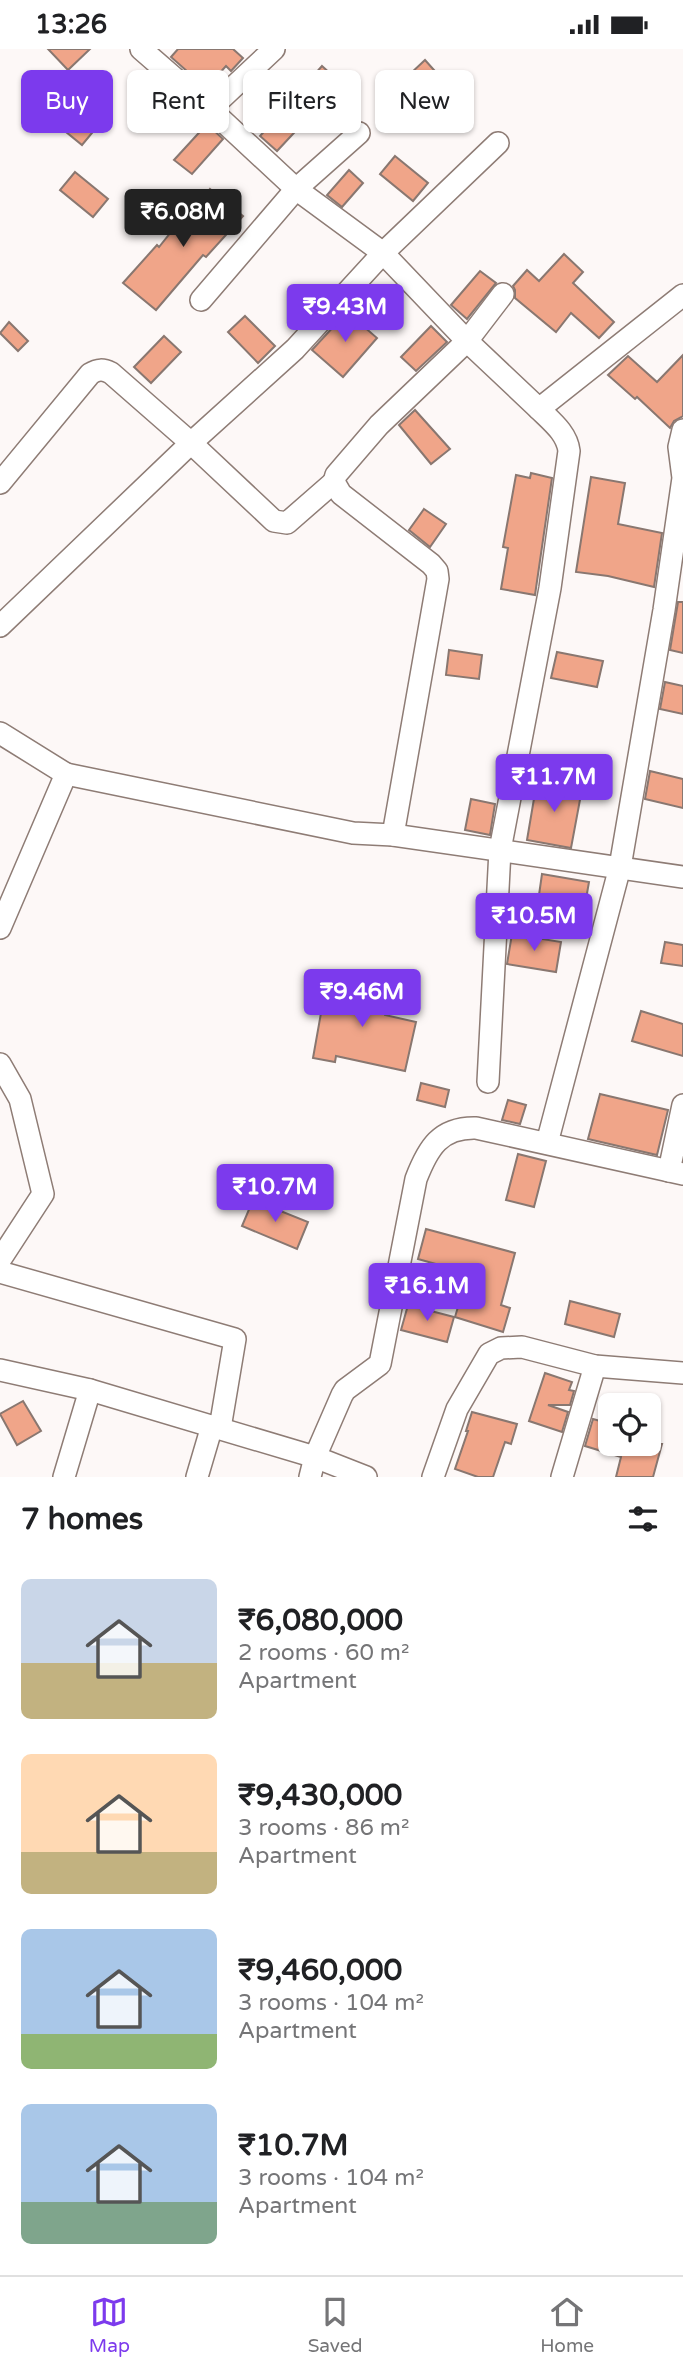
<!DOCTYPE html>
<meta charset="utf-8">
<style>
:root{--surface:#fff;--page:#f2f2f2;--text:#202124;--muted:#757577;--line:#e0e0e0;--accent:#7c3aed}
body{margin:0;font-family:"Varela Round",sans-serif;background:var(--page);color:var(--text);height:100vh;display:flex;flex-direction:column;font-size:26px;white-space:nowrap}
*{box-sizing:border-box;margin:0}
p{font-size:23px;color:var(--muted)}
.icon{flex:none;width:38px;height:38px;fill:none;stroke:currentColor;stroke-width:2;stroke-linecap:round;stroke-linejoin:round}
.map{position:relative;height:1428px;overflow:hidden}
.side{display:flex;flex-direction:column;background:var(--surface);flex:1}
.side>*{flex:none}
.top-card{position:absolute;left:21px;top:21px;width:642px;height:63px;display:flex;gap:14px}
.buttons{position:absolute;left:598px;top:1344px;display:grid;gap:14px}
.buttons a{display:grid;place-items:center;width:63px;height:63px;border-radius:10px;background:var(--surface);box-shadow:0 2px 5px #0004;font-size:35px}
.price{position:absolute;translate:-50% -60px;padding:0 16px;border-radius:7px;background:var(--accent);color:#fff;font-size:23px;line-height:46px;filter:drop-shadow(0 2px 4px #0008)}
.price::after{content:'';position:absolute;left:50%;top:42px;width:21px;height:16px;margin-left:-10px;background:inherit;clip-path:polygon(0 0,100% 0,50% 100%)}
.price.active{background:#222;color:#fff}
ul{padding:0;list-style:none}
li{display:flex;align-items:center;gap:21px;height:175px;padding:0 21px}
li span{display:grid;place-items:center;flex:none;width:196px;height:140px;border-radius:10px;color:#555}
li>.icon{margin-inline-start:auto}
span .icon{width:84px;height:84px;fill:#fffc;stroke-width:1}
li b{font-size:30px}
h2{display:flex;justify-content:space-between;align-items:center;height:84px;padding:0 21px;font-size:30px}
.pill{padding:0 24px;border-radius:10px;background:var(--surface);box-shadow:0 2px 5px #0004;font-size:24px;line-height:63px}
.pill.active{background:var(--accent);color:#fff}
.status{display:flex;justify-content:space-between;align-items:center;height:49px;padding:0 35px;background:var(--surface);direction:ltr}
.status svg{height:19px;fill:currentColor}
.tab-bar{display:flex;justify-content:space-around;align-items:center;height:98px;border-top:2px solid var(--line);background:var(--surface);font-size:19px;color:var(--muted)}
.tab-bar a{display:grid;justify-items:center;gap:4px}
.tab-bar .active{color:var(--accent)}
.map>svg:first-child{display:block}
.building{fill:#f0a589;stroke:#897770;stroke-width:2}
.lines{fill:none;stroke-linecap:round;stroke-linejoin:round}
.minor-casing{stroke:#8e7c75;stroke-width:24}
.minor{stroke:#fff;stroke-width:21}
</style>
<div class="status"><b>13:26</b><svg viewBox="0 0 49 12"><path d="M0 12V9h3v3zM5 12V6h3v6zM10 12V3h3v9zM15 12V0h3v12zM26 1h20v11H26zM47 4h2v5h-2z"/></svg></div>
<div class="map">
<svg width="683" height="1428" viewBox="0 0 683 1428">
<rect width="100%" height="100%" fill="#fdf8f7"/>
<g class="building">
<path d="M48,0h42l-22,21z"/>
<path d="M178,0h55l10,9 -12,13 -5,-5 -20,22 -35,-31z"/>
<path d="M425,11l17,19 -15,14 -17,-19z"/>
<path d="M322,17l32,29 -16,18 -31,-30z"/>
<path d="M64,51l33,27 -15,18 -33,-27z"/>
<path d="M289,55l17,16 -29,31 -17,-15z"/>
<path d="M207,75l16,15 -31,35 -18,-14z"/>
<path d="M395,107l33,27 -15,18 -33,-27z"/>
<path d="M349,121l14,13 -21,24 -15,-12z"/>
<path d="M75,123l33,27 -15,18 -33,-27z"/>
<path d="M210,140l33,27 -37,41 -3,-2 -47,55 -33,-27 34,-38 2,2 28,-35 3,2z"/>
<path d="M564,205l19,18 -10,11 41,39 -15,16 -28,-25 -15,19 -41,-34v-8l-2,-4 14,-16 12,11z"/>
<path d="M480,222l16,12 -29,36 -16,-14z"/>
<path d="M347,263l30,26 -34,39 -31,-27z"/>
<path d="M245,267l30,30 -17,17 -30,-31z"/>
<path d="M9,273l19,19 -10,10 -18,-18z"/>
<path d="M431,277l16,16 -31,29 -15,-14z"/>
<path d="M164,287l17,16 -30,31 -17,-16z"/>
<path d="M683,306v61l-9,5 -4,7 -33,-31 -2,2 -27,-24 20,-19 29,26z"/>
<path d="M415,361l35,39 -19,15 -32,-39z"/>
<path d="M531,424l21,5 -17,117 -34,-6 7,-41 -5,-1 13,-72 14,3z"/>
<path d="M591,428l34,6 -7,41 44,9 -8,54 -46,-11 -32,-4z"/>
<path d="M424,460l22,15 -16,23 -21,-17z"/>
<path d="M678,553h5v51l-13,-3z"/>
<path d="M449,601l33,5 -3,24 -33,-4z"/>
<path d="M557,603l46,9 -6,26 -46,-9z"/>
<path d="M665,633l18,4v28l-23,-5z"/>
<path d="M650,722l33,8v29l-38,-9z"/>
<path d="M537,732l45,8 -11,59 -44,-8z"/>
<path d="M471,750l24,5 -5,31 -25,-5z"/>
<path d="M542,825l47,8 -6,34 -46,-7z"/>
<path d="M512,885l49,8 -5,30 -49,-8z"/>
<path d="M665,893l18,3v21l-22,-3z"/>
<path d="M326,936l29,5v-4h30v29l31,7 -11,49 -69,-15 -1,6 -22,-4z"/>
<path d="M641,962l42,13v32l-51,-15z"/>
<path d="M421,1034l28,7 -4,17 -28,-7z"/>
<path d="M600,1045l68,16 -11,45 -69,-16z"/>
<path d="M508,1051l18,5 -6,19 -18,-4z"/>
<path d="M518,1105l28,7 -12,46 -28,-7z"/>
<path d="M253,1151l55,22 -11,27 -55,-23z"/>
<path d="M426,1180l89,24 -14,52 9,3 -7,24 -48,-15 13,-44 -50,-14z"/>
<path d="M570,1252l50,13 -6,23 -49,-13z"/>
<path d="M408,1256l46,12 -7,25 -46,-12z"/>
<path d="M545,1324l27,9 -3,8 5,1 -4,14h-22l20,7 -6,20 -33,-11z"/>
<path d="M23,1352l18,30 -24,14 -17,-31z"/>
<path d="M472,1363l45,12 -6,20 -6,-2 -12,35h-15l-23,-8 13,-38h-2z"/>
<path d="M593,1370l18,5v20h51l-9,33h-37l5,-20 -36,-11z"/>
</g>
<g class="lines">
<g class="minor-casing">
<g id="minor">
<path d="M141,0l69,60 86,80 87,64 84,88 72,68 144,-114"/>
<path d="M210,60l64,-60"/>
<path d="M201,251l95,-111 63,-56"/>
<path d="M0,434l90,-109c8,-5 13,-5 21,-1l80,70 83,78 13,2 47,-41"/>
<path d="M0,577l191,-183 104,-94 88,-96 115,-110"/>
<path d="M0,684l66,41 -66,154"/>
<path d="M66,725l287,59 40,2 290,42"/>
<path d="M393,786l45,-256 -1,-8 -6,-7 -90,-70 -7,-12 2,-7 43,-50 88,-84 36,-47"/>
<path d="M0,1015l20,35 23,95 -43,66"/>
<path d="M488,1033l12,-232 50,-262 19,-137c-2,-18 -18,-30 -30,-42"/>
<path d="M547,1094l73,-276 44,-257 19,-132 -4,-31 4,-17"/>
<path d="M669,1122l14,-66"/>
<path d="M0,1223l235,67 -15,89"/>
<path d="M0,1321l90,20 225,67 51,20"/>
<path d="M64,1428l26,-87"/>
<path d="M197,1428l15,-51"/>
<path d="M310,1428l5,-20 27,-62 3,-5 35,-26 36,-185c12,-31 24,-52 60,-51l207,46"/>
<path d="M433,1428l24,-68 32,-55 12,-6 21,-1 73,19 88,7"/>
<path d="M562,1428l33,-111"/>
</g>
</g>
<use href="#minor" class="minor"/>
</g>
</svg>
<div class="buttons">
<a><svg class="icon" aria-label="locate" viewBox="0 0 24 24"><circle cx="12" cy="12" r="6"/><path d="M12 2v4M12 18v4M2 12h4M18 12h4"/></svg></a>
</div>
<b class="price active" style="left:183px;top:200px">₹6.08M</b>
<b class="price" style="left:345px;top:295px">₹9.43M</b>
<b class="price" style="left:554px;top:765px">₹11.7M</b>
<b class="price" style="left:534px;top:904px">₹10.5M</b>
<b class="price" style="left:362px;top:980px">₹9.46M</b>
<b class="price" style="left:275px;top:1175px">₹10.7M</b>
<b class="price" style="left:427px;top:1274px">₹16.1M</b>
<div class="top-card">
<a class="pill active">Buy</a>
<a class="pill">Rent</a>
<a class="pill">Filters</a>
<a class="pill">New</a>
</div>
</div>
<section class="side">
<h2>7 homes<svg class="icon" aria-label="filters" viewBox="0 0 24 24"><path d="M4 7h16M4 17h16"/><circle cx="9" cy="7" r="2"/><circle cx="15" cy="17" r="2"/></svg></h2>
<ul>
<li><span style="background:linear-gradient(#c9d6e8 60%,#c2b280 0)"><svg class="icon" aria-label="home" viewBox="0 0 24 24"><path d="M3 11l9-7 9 7M6 9v11h12V9"/></svg></span><div><b>₹6,080,000</b><p>2 rooms · 60 m²</p><p>Apartment</p></div></li>
<li><span style="background:linear-gradient(#ffd9b3 70%,#c2b280 0)"><svg class="icon" aria-label="home" viewBox="0 0 24 24"><path d="M3 11l9-7 9 7M6 9v11h12V9"/></svg></span><div><b>₹9,430,000</b><p>3 rooms · 86 m²</p><p>Apartment</p></div></li>
<li><span style="background:linear-gradient(#a9c7e8 75%,#8fb573 0)"><svg class="icon" aria-label="home" viewBox="0 0 24 24"><path d="M3 11l9-7 9 7M6 9v11h12V9"/></svg></span><div><b>₹9,460,000</b><p>3 rooms · 104 m²</p><p>Apartment</p></div></li>
<li><span style="background:linear-gradient(#a9c7e8 70%,#7fa58c 0)"><svg class="icon" aria-label="home" viewBox="0 0 24 24"><path d="M3 11l9-7 9 7M6 9v11h12V9"/></svg></span><div><b>₹10.7M</b><p>3 rooms · 104 m²</p><p>Apartment</p></div></li>
</ul>
</section>
<nav class="tab-bar">
<a class="active"><svg class="icon" aria-label="map" viewBox="0 0 24 24"><path d="M3 6l6-2 6 2 6-2v14l-6 2-6-2-6 2zM9 4v14M15 6v14"/></svg>Map</a>
<a><svg class="icon" aria-label="saved" viewBox="0 0 24 24"><path d="M7 4h10v16l-5-4-5 4z"/></svg>Saved</a>
<a><svg class="icon" aria-label="home" viewBox="0 0 24 24"><path d="M3 11l9-7 9 7M6 9v11h12V9"/></svg>Home</a>
</nav>
